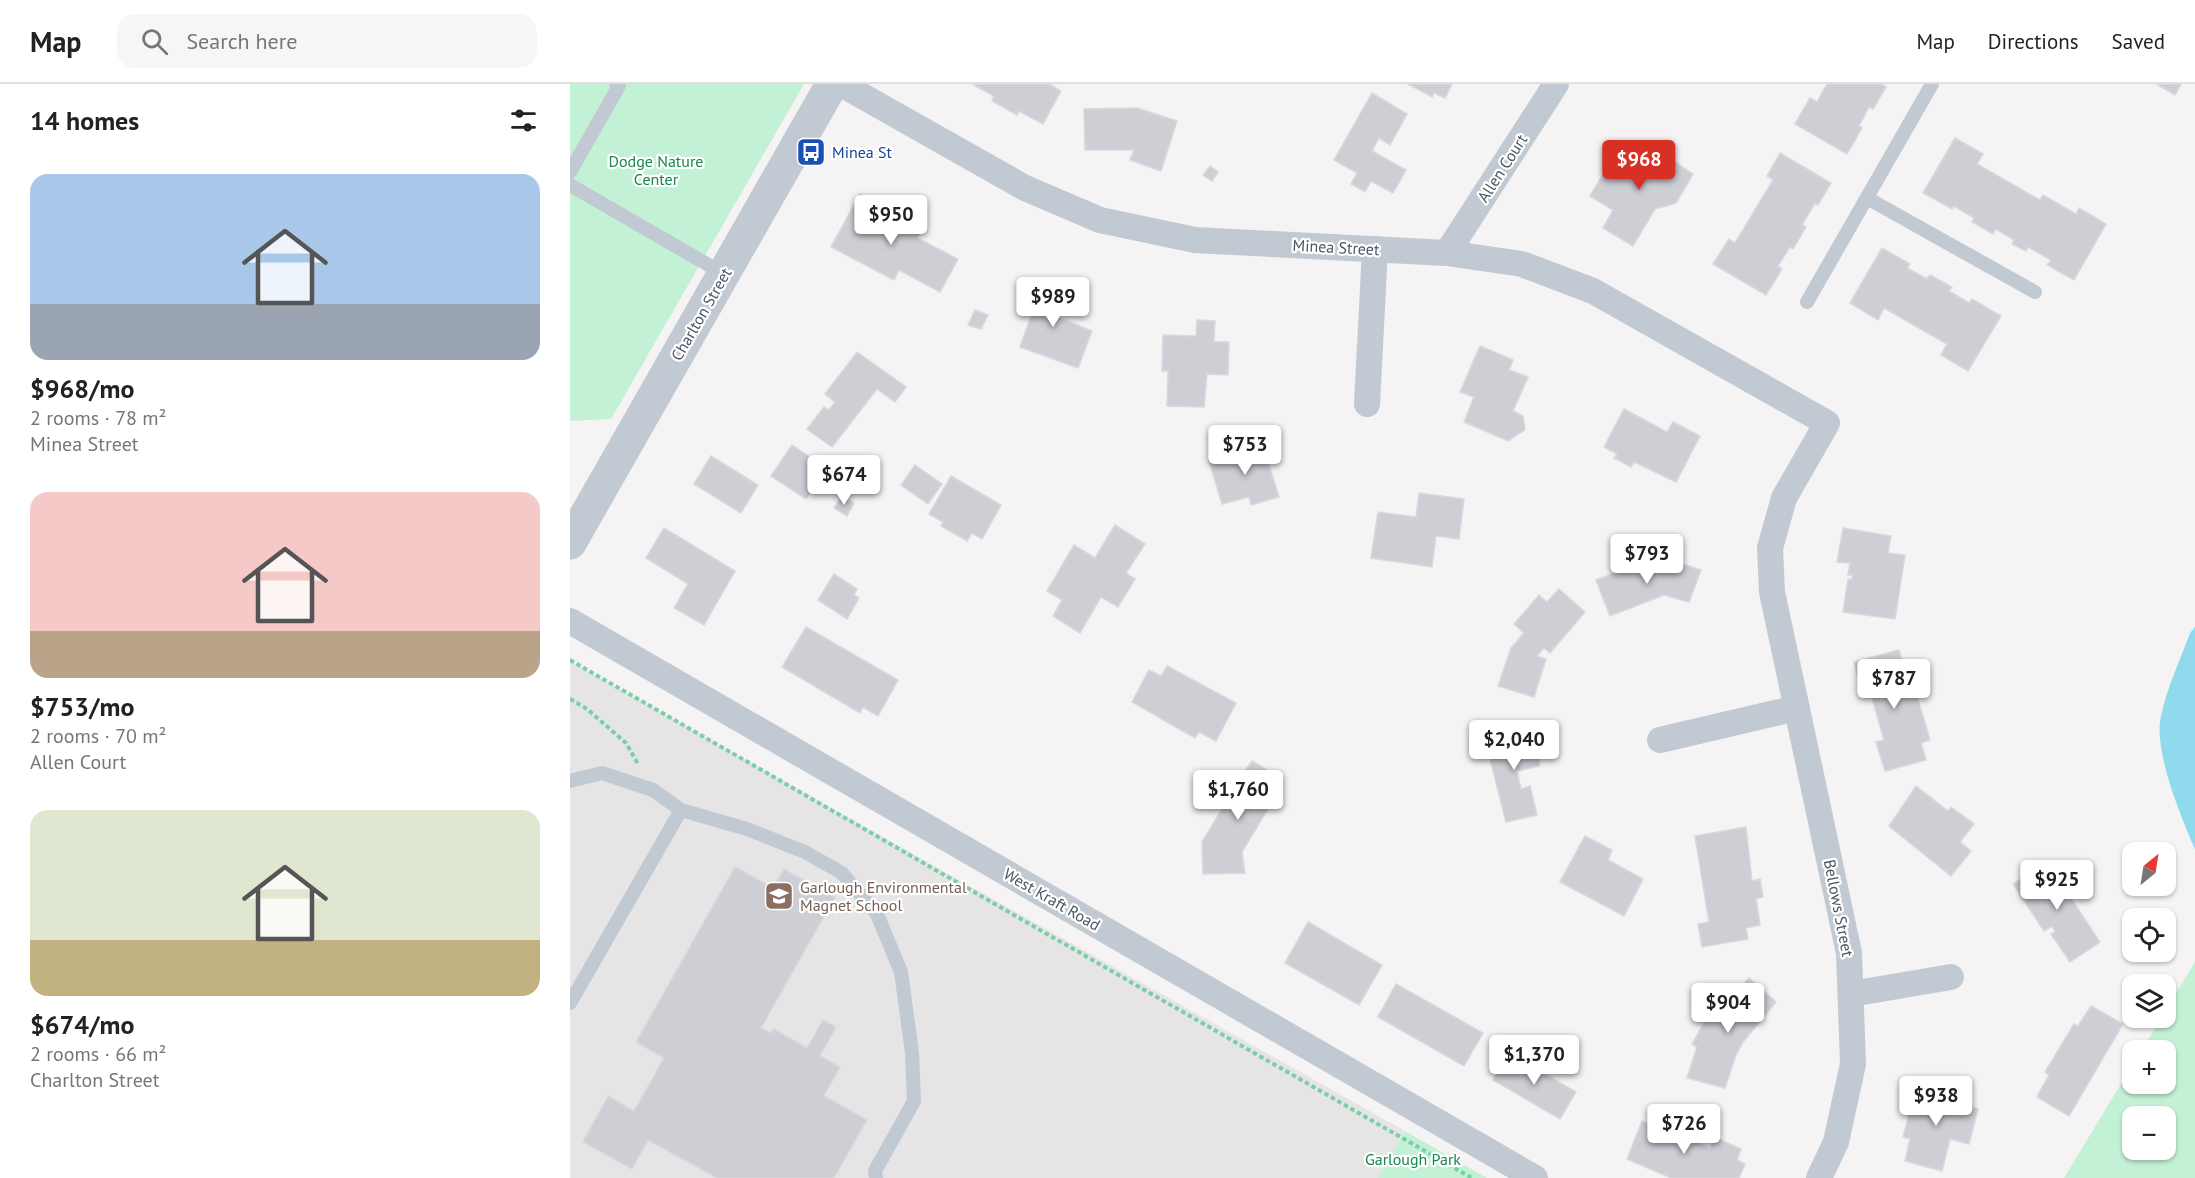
<!DOCTYPE html>
<meta charset="utf-8">
<style>
:root{--surface:#fff;--page:#f6f6f6;--text:#222;--muted:#767676;--line:#e0e0e0;--accent:#d93025}
body{margin:0;font-family:"PT Sans",sans-serif;background:var(--page);color:var(--text);height:100vh;display:flex;flex-direction:column;font-size:22px;white-space:nowrap}
*{box-sizing:border-box;margin:0}
p{font-size:20px;color:var(--muted)}
.icon{flex:none;width:33px;height:33px;fill:none;stroke:currentColor;stroke-width:2;stroke-linecap:round;stroke-linejoin:round}
.map{position:relative;flex:1;overflow:hidden}
.side{display:flex;flex-direction:column;background:var(--surface);width:570px}
.side>*{flex:none}
.needle{width:39px;rotate:30deg}
.buttons{position:absolute;left:1552px;top:758px;display:grid;gap:12px}
.buttons a{display:grid;place-items:center;width:54px;height:54px;border-radius:12px;background:var(--surface);box-shadow:0 2px 4px #0004;font-size:30px}
.price{position:absolute;translate:-50% -51px;padding:0 14px;border-radius:6px;background:#fff;color:#222;font-size:20px;line-height:39px;filter:drop-shadow(0 2px 3px #0008)}
.price::after{content:'';position:absolute;left:50%;top:36px;width:18px;height:14px;margin-left:-9px;background:inherit;clip-path:polygon(0 0,100% 0,50% 100%)}
.price.on{background:var(--accent);color:#fff}
ul{padding:0;list-style:none}
li{display:grid;align-content:center;gap:12px;height:318px;padding:0 30px}
li span{display:grid;place-items:center;height:186px;border-radius:18px;color:#555}
li>.icon{margin-inline-start:auto}
span .icon{width:108px;height:108px;fill:#fffc;stroke-width:1}
li b{font-size:26px}
h2{display:flex;justify-content:space-between;align-items:center;height:72px;padding:0 30px;font-size:26px}
header{display:flex;align-items:center;gap:36px;box-sizing:border-box;height:84px;padding:0 30px;background:var(--surface);border-bottom:2px solid var(--line)}
header strong{font-size:28px}
nav{display:flex;gap:33px;margin-inline-start:auto;font-size:21px}
.search{width:420px;height:54px;background:var(--page);display:flex;align-items:center;gap:15px;box-sizing:border-box;padding:0 21px;border-radius:18px;color:var(--muted);font-size:22px}
main{display:flex;flex:1;min-height:0}
.map>svg:first-child{display:block}
.education{fill:#e6e4e5}
.green{fill:#c3f1d5;fill-rule:evenodd}
.water{fill:#90daee}
.building{fill:#cdcfd5;stroke:#d7d9de;stroke-width:1.5}
.lines{fill:none;stroke-linecap:round;stroke-linejoin:round}
.path{stroke:#7ad0a6;stroke-width:4;stroke-dasharray:4.5 3;stroke-linecap:butt}
.service{stroke:#c1cad2;stroke-width:14}
.minor{stroke:#c1cad2;stroke-width:26}
.tertiary{stroke:#c1cad2;stroke-width:33}
.labels{text-anchor:middle;stroke-width:4.5;stroke-linejoin:round;paint-order:stroke}
.transit-label{font-size:16px;fill:#164399;stroke:#fff;text-anchor:start}
.park-label{font-size:16px;fill:#17864f;stroke:#fff}
.street-label{font-size:16px;fill:#4a5661;stroke:#fff}
.education-label{font-size:16px;fill:#785e54;stroke:#fff;text-anchor:start}
</style>
<header>
<strong>Map</strong>
<div class="search"><svg class="icon" aria-label="search" viewBox="0 0 24 24"><circle cx="10" cy="10" r="6"/><path d="M15 15l6 6"/></svg>Search here</div>
<nav><a>Map</a><a>Directions</a><a>Saved</a></nav>
</header>
<main>
<section class="side">
<h2>14 homes<svg class="icon" aria-label="filters" viewBox="0 0 24 24"><path d="M4 7h16M4 17h16"/><circle cx="9" cy="7" r="2"/><circle cx="15" cy="17" r="2"/></svg></h2>
<ul>
<li><span style="background:linear-gradient(#a9c7e8 70%,#9aa5b1 0)"><svg class="icon" aria-label="home" viewBox="0 0 24 24"><path d="M3 11l9-7 9 7M6 9v11h12V9"/></svg></span><div><b>$968/mo</b><p>2 rooms · 78 m²</p><p>Minea Street</p></div></li>
<li><span style="background:linear-gradient(#f6c9c9 75%,#b9a48a 0)"><svg class="icon" aria-label="home" viewBox="0 0 24 24"><path d="M3 11l9-7 9 7M6 9v11h12V9"/></svg></span><div><b>$753/mo</b><p>2 rooms · 70 m²</p><p>Allen Court</p></div></li>
<li><span style="background:linear-gradient(#dfe7d0 70%,#c2b280 0)"><svg class="icon" aria-label="home" viewBox="0 0 24 24"><path d="M3 11l9-7 9 7M6 9v11h12V9"/></svg></span><div><b>$674/mo</b><p>2 rooms · 66 m²</p><p>Charlton Street</p></div></li>
</ul>
</section>
<div class="map">
<svg width="1625" height="1094" viewBox="0 0 1625 1094">
<rect width="100%" height="100%" fill="#f5f3f3"/>
<path class="education" d="M0,577l835,470 -27,47h-808z"/>
<g class="green">
<path d="M0,0h234l-193,335 -41,2z"/>
<path d="M1625,878v216h-131l69,-114v19h33v-33h-24l20,-33h4v-7zM1563,1032h33v33h-33z"/>
<path d="M835,1047l82,47h-109z"/>
</g>
<path class="water" d="M1625,543v222c-14,-32 -42,-99 -34,-133 6,-28 19,-56 29,-83z"/>
<g class="building">
<path d="M402,0h77l12,7 -18,33 -24,-13 -2,4 -25,-14 2,-5z"/>
<path d="M838,0h44l-7,14 -11,-5 -2,4z"/>
<path d="M1257,0h55l4,3 -13,22 -4,-2 -10,19 3,2 -15,26 -52,-30 15,-26 7,4z"/>
<path d="M1586,0h25l-6,11z"/>
<path d="M802,9l35,21 -17,31 -11,-7 -7,13 34,19 -13,23 -22,-12 -6,11 -14,-8 6,-11 -23,-13z"/>
<path d="M567,24l40,13 -16,50 -31,-11 4,-10h-49l-1,-41z"/>
<path d="M1385,54l28,16 -6,10 63,36 3,-5 33,19 3,-6 27,16 -32,56 -27,-15 4,-5 -23,-13 -2,4 -14,-7 2,-4 -18,-11 -3,5 -21,-12 2,-4 -20,-12 -2,3 -29,-16z"/>
<path d="M1079,61l44,29 -17,29 -21,6 -22,37 -30,-18 10,-18 -23,-14 27,-46 21,13z"/>
<path d="M1210,69l51,30 -13,22 -3,-2 -13,22 4,2 -13,22 -3,-2 -12,19 4,3 -16,26 -53,-31 16,-25 6,4 38,-63 -6,-4z"/>
<path d="M640,82l8,6 -6,9 -9,-6z"/>
<path d="M290,110l24,13 -2,4 39,20 -4,7 41,21 -18,33 -41,-22 -5,10 -63,-33z"/>
<path d="M1312,164l28,16 -3,4 20,11 3,-4 22,12 -3,4 20,12 3,-4 29,17 -33,55 -27,-16 6,-11 -63,-36 -6,12 -28,-17z"/>
<path d="M465,197l32,12 -10,24 35,14 -14,37 -58,-21 12,-34 -8,-2z"/>
<path d="M405,226l13,5 -7,14 -13,-4z"/>
<path d="M627,236l18,1 -1,21h15l-1,33 -21,-1 -3,33 -37,-1 1,-35h-6l1,-36 33,1z"/>
<path d="M910,262l33,14 -4,10 19,7 -15,34 10,5 2,14 -17,11 -44,-19 10,-25 -14,-5z"/>
<path d="M287,268l49,35 -11,15 -18,-13 -45,58 -25,-18 17,-22 5,3 6,-8 -10,-8z"/>
<path d="M1054,325l43,23 6,-10 27,14 -24,46 -42,-20 -3,5 -17,-9 3,-4 -13,-7z"/>
<path d="M692,358l17,55 -28,8 -2,-8 -27,7 -13,-43z"/>
<path d="M222,361l34,23 -20,31 -35,-23z"/>
<path d="M141,372l47,29 -17,28 -47,-29z"/>
<path d="M345,381l27,19 -14,20 -27,-19z"/>
<path d="M381,392l50,29 -19,34 -10,-6 -5,8 -26,-15 2,-4 -14,-8z"/>
<path d="M849,409l45,6 -5,40 -23,-3 -4,31 -61,-9 7,-46 38,5z"/>
<path d="M272,412l12,7 -7,13 -13,-8z"/>
<path d="M545,441l30,19 -19,29 9,6 -17,28 -17,-10 -21,36 -27,-17 9,-16 -15,-9 27,-46 21,13z"/>
<path d="M94,444l71,43 -31,54 -30,-17 14,-24 -42,-26z"/>
<path d="M1273,444l48,8 -3,17 17,2 -10,64 -52,-7 5,-33h4v-4h-4l2,-12 -13,-1z"/>
<path d="M1085,475l4,8 15,-6 27,9 -12,32 -25,-7 -54,21 -14,-36z"/>
<path d="M264,490l23,15 -3,6 5,3 -12,21 -29,-19z"/>
<path d="M989,505l26,23 -35,41 -6,-5 -7,8 9,3 -12,38 -36,-11 13,-38 13,-15 -10,-9 25,-29 8,7z"/>
<path d="M236,543l92,53 -20,36 -15,-9 -3,6 -78,-46z"/>
<path d="M1329,566l8,30 5,-1 18,61 -9,3 5,17 -41,11 -9,-29 8,-2 -14,-49 -7,3 -9,-32z"/>
<path d="M597,582l69,37 -20,38 -17,-9 -4,6 -63,-36 17,-32 12,6z"/>
<path d="M962,644l8,38 -23,5 4,18 9,-3 7,29 -31,7 -21,-83z"/>
<path d="M682,677l27,16 -7,13 5,4 -35,58 3,21 -42,1 -1,-32 21,-35 -5,-3 13,-22 4,3z"/>
<path d="M1346,702l32,25 3,-4 23,17 -14,18 11,9 -20,25 -62,-50z"/>
<path d="M1176,743l6,54 8,-2 3,18 -7,2 4,26 -14,3 2,11 -46,8 -4,-23 11,-2 -14,-86z"/>
<path d="M1015,752l27,14 -4,10 35,19 -19,37 -64,-34z"/>
<path d="M1477,778l53,80 -30,20 -19,-28 4,-2 -3,-6 -8,5 -31,-47z"/>
<path d="M165,783l38,21 11,-19 51,28 -74,131 10,5 3,-4 33,19 16,-28 13,7 -16,29 20,11 -16,29 43,24 -33,58h-117l-69,-38 -16,29 -49,-27 25,-46 26,15 30,-53 -28,-16z"/>
<path d="M738,838l74,43 -23,40 -74,-42z"/>
<path d="M1179,894l27,24 -33,40 -7,13 -11,33 -38,-10 10,-31 -5,-3 18,-32 4,2z"/>
<path d="M826,900l87,49 -19,33 -86,-49z"/>
<path d="M1521,922l32,18 -54,92 -32,-19 12,-22 -4,-3 29,-48 4,2z"/>
<path d="M939,969l67,39 -16,27 -67,-39z"/>
<path d="M1347,1001l40,11 -2,6 23,7 -9,35 -19,-5 -8,32 -37,-10 5,-22 -7,-2z"/>
<path d="M1072,1037l68,27 4,-11 27,12 -4,11 8,4 -6,14h-68l-44,-19z"/>
</g>
<g class="lines">
<g class="path">
<path d="M0,576l902,518"/>
<path d="M0,615l17,10 39,34 12,21"/>
</g>
<g class="service">
<path d="M0,88l49,-86 -3,-2"/>
<path d="M0,101l154,89"/>
<path d="M1297,114l168,94"/>
<path d="M1237,218l125,-218"/>
<path d="M0,697l32,-8 51,17 28,20 -111,193"/>
<path d="M111,726l66,19 58,23 37,21 35,41 24,58 11,81 2,48 -39,70 1,7"/>
</g>
<g class="minor">
<path d="M271,0l184,104 75,32 95,20 252,13 75,11 71,27 234,132 -43,75 -14,50 2,44 77,361 4,111 -17,78 -17,36"/>
<path d="M877,169l109,-169"/>
<path d="M797,320l8,-155"/>
<path d="M0,537l965,557"/>
<path d="M1090,656l137,-32"/>
<path d="M1281,910l100,-17"/>
</g>
<path class="tertiary" d="M0,459l262,-459"/>
</g>
<defs>
<g id="bus-square" transform="scale(1.5)"><rect x="-9" y="-9" width="18" height="18" rx="4" fill="#1a4fb4" stroke="#fff"/><path d="M-5-6H5V4H4V6H2V4H-2V6H-4V4H-5ZM-3.5-4V0h7V-4ZM-3.5 1.2v1.5H-2V1.2ZM2 1.2v1.5H3.5V1.2Z" fill="#fff"/></g>
<g id="school-square" transform="scale(1.5)"><rect x="-9" y="-9" width="18" height="18" rx="4" fill="#8d6e63" stroke="#fff"/><path d="M0-5L7-2L0 1L-7-2ZM-4 1L0 2.5L4 1V4Q0 6-4 4Z" fill="#fff"/></g>
</defs>
<g fill-rule="evenodd">
<use href="#bus-square" x="241" y="68"/>
<use href="#school-square" x="209" y="812"/>
</g>
<g class="labels">
<g class="transit-label">
<text x="262" y="74">Minea St</text>
</g>
<g class="park-label">
<text x="86" y="83">Dodge Nature<tspan x="86" dy="18">Center</tspan></text>
<text x="843" y="1081">Garlough Park</text>
</g>
<g class="street-label">
<text transform="translate(932 84) rotate(-57)" y="6">Allen Court</text>
<text transform="translate(766 163) rotate(3)" y="6">Minea Street</text>
<text transform="translate(131 230) rotate(-60)" y="6">Charlton Street</text>
<text transform="translate(482 815) rotate(30)" y="6">West Kraft Road</text>
<text transform="translate(1269 824) rotate(79)" y="6">Bellows Street</text>
</g>
<g class="education-label">
<text x="230" y="809">Garlough Environmental<tspan x="230" dy="18">Magnet School</tspan></text>
</g>
</g>
</svg>
<div class="buttons">
<a><svg class="needle" viewBox="-14 -14 28 28"><path d="M0-13l5 13h-10z" fill="#e53935"/><path d="M0 13l5-13h-10z" fill="#767676"/></svg></a>
<a><svg class="icon" aria-label="locate" viewBox="0 0 24 24"><circle cx="12" cy="12" r="6"/><path d="M12 2v4M12 18v4M2 12h4M18 12h4"/></svg></a>
<a><svg class="icon" aria-label="layers" viewBox="0 0 24 24"><path d="M12 4l9 5-9 5-9-5zM3 14l9 5 9-5"/></svg></a>
<a>+</a>
<a>−</a>
</div>
<b class="price on" style="left:1069px;top:107px">$968</b>
<b class="price" style="left:321px;top:162px">$950</b>
<b class="price" style="left:483px;top:244px">$989</b>
<b class="price" style="left:675px;top:392px">$753</b>
<b class="price" style="left:274px;top:422px">$674</b>
<b class="price" style="left:1077px;top:501px">$793</b>
<b class="price" style="left:1324px;top:626px">$787</b>
<b class="price" style="left:944px;top:687px">$2,040</b>
<b class="price" style="left:668px;top:737px">$1,760</b>
<b class="price" style="left:1487px;top:827px">$925</b>
<b class="price" style="left:1158px;top:950px">$904</b>
<b class="price" style="left:964px;top:1002px">$1,370</b>
<b class="price" style="left:1366px;top:1043px">$938</b>
<b class="price" style="left:1114px;top:1071px">$726</b>
</div>
</main>
